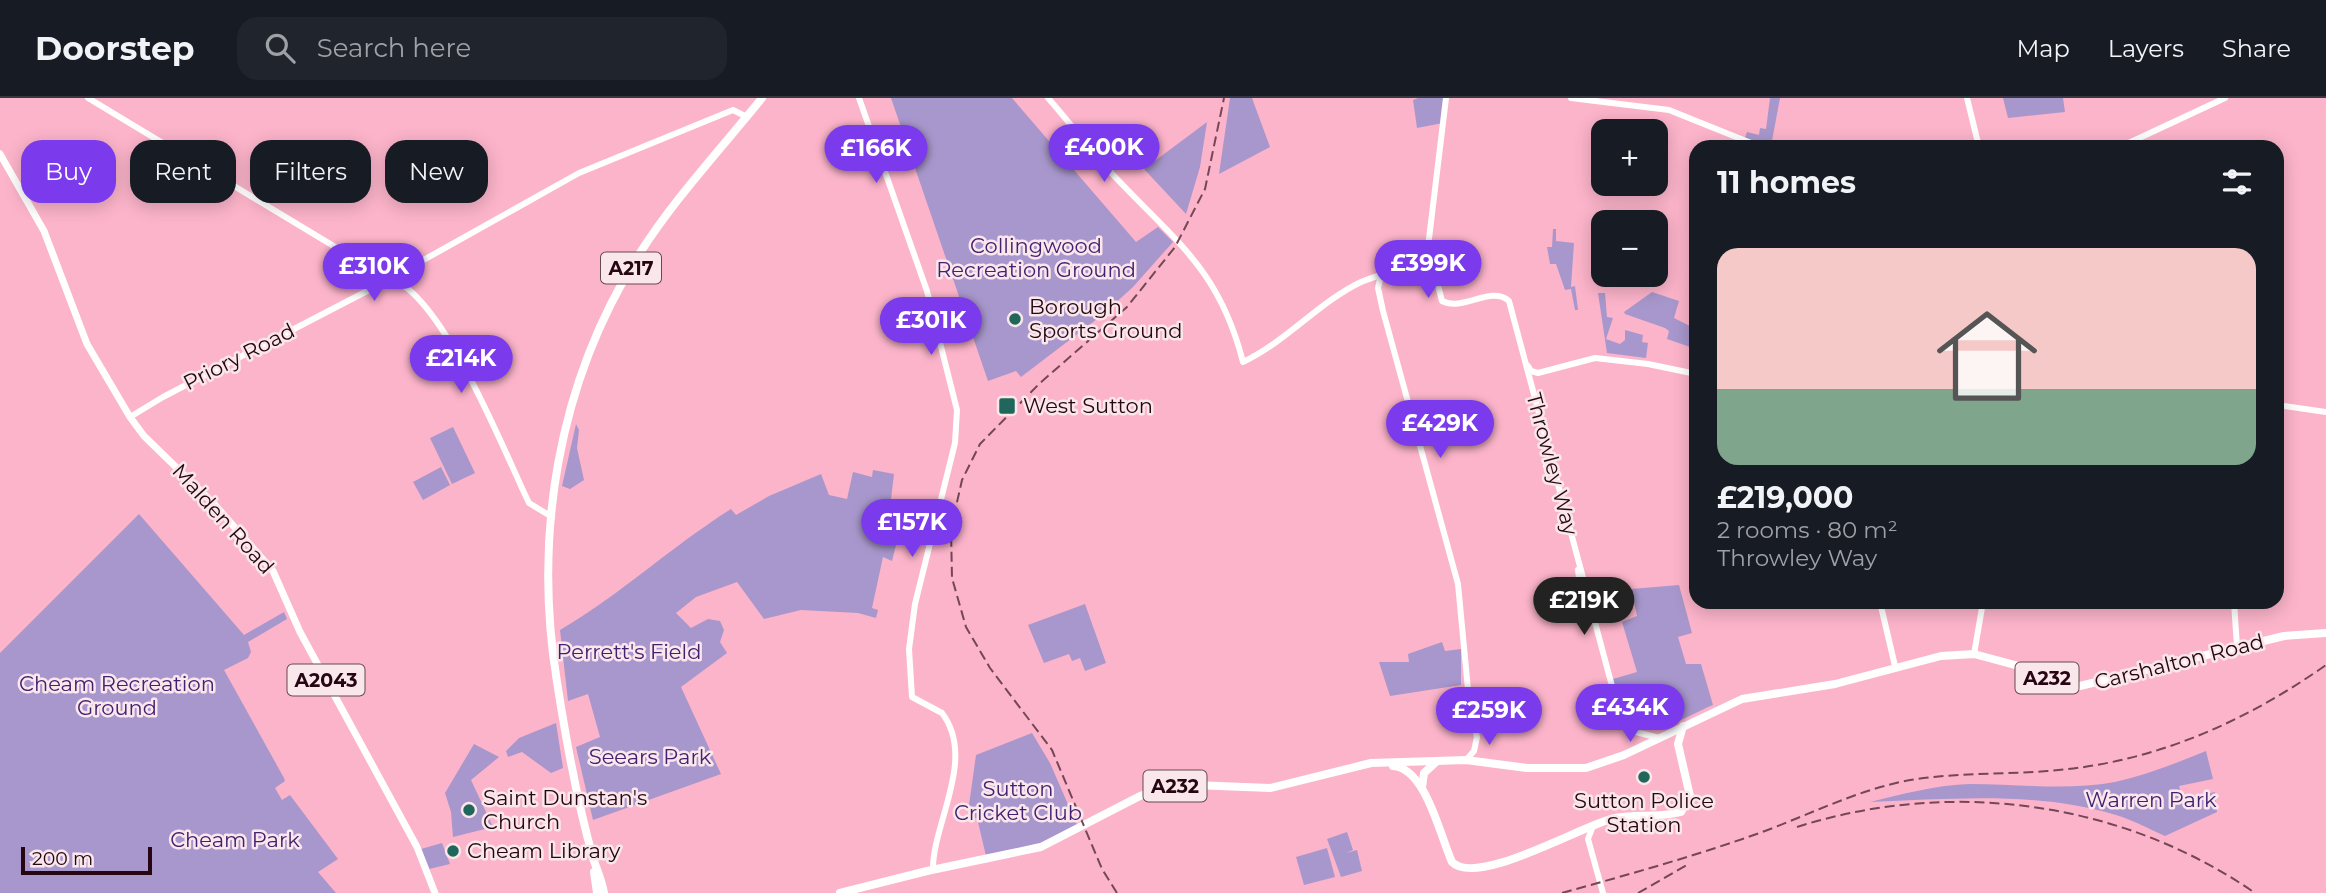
<!DOCTYPE html>
<meta charset="utf-8">
<style>
:root{--surface:#171b24;--page:#20242c;--text:#f1f3f6;--muted:#9ea1a6;--line:#363941;--accent:#7c3aed}
body{margin:0;font-family:Montserrat,sans-serif;background:var(--page);color:var(--text);height:100vh;display:flex;flex-direction:column;font-size:26px;white-space:nowrap}
*{box-sizing:border-box;margin:0}
p{font-size:23px;color:var(--muted)}
.icon{flex:none;width:38px;height:38px;fill:none;stroke:currentColor;stroke-width:2;stroke-linecap:round;stroke-linejoin:round}
.map{position:relative;flex:1;overflow:hidden}
.panel{position:absolute;left:1689px;top:42px;width:595px;height:469px;display:flex;flex-direction:column;background:var(--surface);border-radius:21px;box-shadow:0 4px 18px #0003}
.panel>*{flex:none}
.hud{position:absolute;left:21px;top:42px;width:665px;height:63px;display:flex;gap:14px}
.controls{position:absolute;left:1591px;top:21px;display:grid;gap:14px}
.controls a{display:grid;place-items:center;width:77px;height:77px;border-radius:14px;background:var(--surface);box-shadow:0 4px 18px #0003;font-size:35px}
.scale{position:absolute;left:21px;bottom:18px;width:131px;box-sizing:border-box;padding-left:7px;border:4px solid #250612;border-top:0;font-size:19px;line-height:24px;white-space:nowrap;color:#250612;-webkit-text-stroke:5px #fae7ec;paint-order:stroke}
.price{position:absolute;translate:-50% -60px;padding:0 16px;border-radius:24px;background:var(--accent);color:#fff;font-size:23px;line-height:46px;filter:drop-shadow(0 2px 4px #0008)}
.price::after{content:'';position:absolute;left:50%;top:42px;width:21px;height:16px;margin-left:-10px;background:inherit;clip-path:polygon(0 0,100% 0,50% 100%)}
.price.selected{background:#222;color:#fff}
ul{padding:0;list-style:none}
li{display:grid;align-content:center;gap:14px;height:371px;padding:0 28px}
li span{display:grid;place-items:center;height:217px;border-radius:21px;color:#555}
li>.icon{margin-inline-start:auto}
span .icon{width:126px;height:126px;fill:#fffc;stroke-width:1}
li b{font-size:30px}
h2{display:flex;justify-content:space-between;align-items:center;height:84px;padding:0 28px;font-size:30px}
.chip{padding:0 24px;border-radius:21px;background:var(--surface);box-shadow:0 4px 18px #0003;font-size:24px;line-height:63px}
.chip.selected{background:var(--accent);color:#fff}
header{display:flex;align-items:center;gap:42px;box-sizing:border-box;height:98px;padding:0 35px;background:var(--surface);border-bottom:2px solid var(--line)}
header strong{font-size:33px}
nav{display:flex;gap:38px;margin-inline-start:auto;font-size:24px}
.search{width:490px;height:63px;background:var(--page);display:flex;align-items:center;gap:18px;box-sizing:border-box;padding:0 24px;border-radius:21px;color:var(--muted);font-size:26px}
.map>svg:first-child{display:block}
.green{fill:#a897cc}
.lines{fill:none;stroke-linecap:round;stroke-linejoin:round}
.secondary{stroke:#fff;stroke-width:6}
.primary{stroke:#fff;stroke-width:7}
.highway{stroke:#fff;stroke-width:8}
.rail{stroke:#744656;stroke-width:2;stroke-dasharray:10 5;stroke-linecap:butt}
.poi-dot{fill:#20665a;stroke:#fae7ec;stroke-width:2.5}
.labels{text-anchor:middle;stroke-width:5;stroke-linejoin:round;paint-order:stroke}
.shield{fill:#fae7ec;stroke:#654a53;stroke-width:2}
.shield-label{font-size:19px;font-weight:bold;fill:#250612}
.park-label{font-size:21px;fill:#432171;stroke:#fae7ec}
.poi-label{font-size:21px;fill:#250612;stroke:#fae7ec;text-anchor:start}
.street-label{font-size:21px;fill:#250612;stroke:#fae7ec}
</style>
<header>
<strong>Doorstep</strong>
<div class="search"><svg class="icon" aria-label="search" viewBox="0 0 24 24"><circle cx="10" cy="10" r="6"/><path d="M15 15l6 6"/></svg>Search here</div>
<nav><a>Map</a><a>Layers</a><a>Share</a></nav>
</header>
<div class="map">
<svg width="2326" height="795" viewBox="0 0 2326 795">
<rect width="100%" height="100%" fill="#fcb4ca"/>
<g class="green">
<path d="M891,0h121l124,144 22,-15 15,15 -40,45 -32,29 -80,61 -5,-6 -28,10z"/>
<path d="M1230,0h22l18,49 -51,27z"/>
<path d="M1418,0h29l-4,25 -26,5 -4,-28z"/>
<path d="M1770,0h10l-9,48 -26,-8 2,-6 12,3 1,-7 6,1z"/>
<path d="M2003,0h60l2,14 -57,6z"/>
<path d="M1207,24l-7,45 -14,47 -42,-45z"/>
<path d="M1553,131h3v12l18,2 -3,44 4,-1 3,24h-3l-4,-21 -6,1 -9,-26h-6l-3,-17h5z"/>
<path d="M1652,194l27,9 -5,17 22,11v20l-29,-10 2,-8 -4,-3 -40,-14 -1,-2z"/>
<path d="M1598,195h7l2,24 6,1 -7,21 14,5 5,-4v-10l18,5 -1,7 6,1 -2,15 -39,-5z"/>
<path d="M576,326l3,6 -2,18 7,32 -14,9 -8,-3z"/>
<path d="M453,329l22,46 -23,11 -22,-46z"/>
<path d="M441,369l9,18 -27,15 -10,-18z"/>
<path d="M873,372l21,4 -7,58 12,1 -7,28 -9,-4 -11,51 6,2 -2,8 -18,-5 -57,-3 -37,9 -27,-37 -41,15 -20,16 15,15 17,-9 12,2 4,9 -4,12 7,11 -46,34 40,87 -128,46 -17,-73 24,-10 -12,-43 -20,7 -8,-71c60,-35 112,-84 171,-121l5,6 33,-19 52,-22 8,21 18,4 6,-27 19,5z"/>
<path d="M139,416l105,121 40,-23 3,7 -39,23 3,10 -3,6 -24,12 60,108 1,3 -10,7 7,12 8,-5 48,64 -20,13 18,21h-336v-240z"/>
<path d="M1679,487l13,48 -14,4 8,27h15l12,41c-21,8 -67,40 -85,15 -8,-11 -11,-28 -15,-41l24,-7 -15,-50 15,-6 -6,-27z"/>
<path d="M1085,506l21,59 -21,8 -5,-13 -8,3 -3,-7 -25,9 -16,-38z"/>
<path d="M1442,544l3,9 16,-2v36l-71,11 -11,-34h30l-1,-8z"/>
<path d="M556,625l7,45 -12,5 -29,-21 -14,5 -2,-6 13,-13z"/>
<path d="M1032,635l18,30 27,62 -33,17 -58,14 -9,-38h-5l-3,-13 7,-50z"/>
<path d="M474,646l25,13 -28,23 22,47 -40,10 -2,-25 -6,-19z"/>
<path d="M2206,653l7,28 -34,7 4,13 32,-7 2,20 -52,24c-16,-7 -32,-16 -49,-21 -79,-24 -165,-16 -246,-13 32,-8 67,-17 100,-18 48,0 97,7 145,-2 31,-7 62,-19 91,-31z"/>
<path d="M1347,734l6,18 -7,3 11,-3 5,21 -21,6 -14,-38z"/>
<path d="M442,745l8,21 -21,5 -8,-20z"/>
<path d="M1327,750l8,29 -31,8 -8,-28z"/>
</g>
<g class="lines">
<g class="secondary">
<path d="M88,0l297,179c55,9 119,175 144,226l23,14"/>
<path d="M859,0l68,193 30,119 -2,33 -40,161 -6,45 3,48 30,16c35,46 -10,111 -9,157"/>
<path d="M1048,0c24,27 45,56 70,82 61,64 102,92 125,182 44,-21 76,-60 118,-80 20,-9 56,-14 67,-35"/>
<path d="M1446,0l-18,149 14,54c21,11 49,-16 67,0l111,415 16,16 23,6"/>
<path d="M1571,0l98,12 92,37"/>
<path d="M1967,0l12,49"/>
<path d="M2120,49l105,-49"/>
<path d="M1381,177l-3,13 5,23 75,273 11,116 8,37 -3,14 -8,9"/>
<path d="M397,181l14,-12 168,-94 154,-63 14,7"/>
<path d="M1528,268l3,5 7,2 57,-15 53,6 48,10"/>
<path d="M2277,307l49,7"/>
<path d="M130,319l33,-20 208,-108 14,-12"/>
<path d="M1546,368l9,8"/>
<path d="M1578,472l3,24 7,7"/>
<path d="M1880,504l15,64"/>
<path d="M2234,504l3,45"/>
<path d="M1974,556l9,-52"/>
<path d="M1593,728l-5,13 15,54"/>
</g>
<path class="primary" d="M0,56l44,77 43,113 43,73 14,19 71,69 58,66 27,61 117,215 18,46"/>
<g class="highway">
<path d="M1393,668c33,2 47,70 59,96 25,26 132,-38 163,-44 22,-4 44,0 66,-6l9,-16 -12,-52 5,-18"/>
<path d="M1422,690l2,-15 12,-11"/>
<path d="M594,774l3,21"/>
<path d="M604,795c-2,-12 -7,-23 -11,-35 -16,-57 -27,-118 -36,-176 -24,-147 1,-299 81,-426 36,-57 82,-106 124,-158"/>
<path d="M840,795l87,-22 114,-24 99,-51 23,-8 30,-3 77,3 101,-25 95,-3 61,8h59l38,-13 118,-56 93,-15 106,-28 33,-2 41,11 47,19 18,2 204,-50 42,-3"/>
</g>
<g class="rail">
<path d="M1797,729c154,-49 325,-26 458,66"/>
<path d="M1117,795l-15,-24 -50,-119 -62,-82 -24,-41 -14,-49 -1,-49 11,-49 18,-36 60,-61 87,-76 48,-60 30,-58 19,-91"/>
<path d="M1562,795c68,-19 137,-38 203,-62 45,-17 87,-38 135,-49 49,-10 98,-7 147,-11 103,-7 195,-47 279,-106"/>
<path d="M1638,795l49,-28"/>
</g>
</g>
<g class="poi-dot">
<circle cx="1015" cy="221" r="7"/>
<rect x="998" y="299" width="18" height="18" rx="3.5"/>
<circle cx="1644" cy="679" r="7"/>
<circle cx="469" cy="712" r="7"/>
<circle cx="453" cy="753" r="7"/>
</g>
<g class="labels">
<g class="shield">
<rect x="601" y="154.5" width="60" height="31" rx="5"/>
<rect x="2015.5" y="564.5" width="63" height="31" rx="5"/>
<rect x="287.5" y="566.5" width="77" height="31" rx="5"/>
<rect x="1143.5" y="672.5" width="63" height="31" rx="5"/>
</g>
<g class="shield-label">
<text x="631" y="177">A217</text>
<text x="2047" y="587">A232</text>
<text x="326" y="589">A2043</text>
<text x="1175" y="695">A232</text>
</g>
<g class="park-label">
<text x="1036" y="155">Collingwood<tspan x="1036" dy="24">Recreation Ground</tspan></text>
<text x="629" y="561">Perrett's Field</text>
<text x="117" y="593">Cheam Recreation<tspan x="117" dy="24">Ground</tspan></text>
<text x="650" y="666">Seears Park</text>
<text x="1018" y="698">Sutton<tspan x="1018" dy="24">Cricket Club</tspan></text>
<text x="2151" y="709">Warren Park</text>
<text x="235" y="749">Cheam Park</text>
</g>
<g class="poi-label">
<text x="1029" y="216">Borough<tspan x="1029" dy="24">Sports Ground</tspan></text>
<text x="1023" y="315">West Sutton</text>
<text x="483" y="707">Saint Dunstan's<tspan x="483" dy="24">Church</tspan></text>
<text x="1644" y="710" text-anchor="middle">Sutton Police<tspan x="1644" dy="24">Station</tspan></text>
<text x="467" y="760">Cheam Library</text>
</g>
<g class="street-label">
<text transform="translate(239 259) rotate(-27)" y="7">Priory Road</text>
<text transform="translate(1552 366) rotate(75)" y="7">Throwley Way</text>
<text transform="translate(223 421) rotate(48)" y="7">Malden Road</text>
<text transform="translate(2179 564) rotate(-14)" y="7">Carshalton Road</text>
</g>
</g>
</svg>
<div class="controls">
<a>+</a>
<a>−</a>
</div>
<div class="scale">200 m</div>
<b class="price" style="left:1104px;top:86px">£400K</b>
<b class="price" style="left:876px;top:87px">£166K</b>
<b class="price" style="left:1428px;top:202px">£399K</b>
<b class="price" style="left:374px;top:205px">£310K</b>
<b class="price" style="left:931px;top:259px">£301K</b>
<b class="price" style="left:461px;top:297px">£214K</b>
<b class="price" style="left:1440px;top:362px">£429K</b>
<b class="price" style="left:912px;top:461px">£157K</b>
<b class="price selected" style="left:1584px;top:539px">£219K</b>
<b class="price" style="left:1630px;top:646px">£434K</b>
<b class="price" style="left:1489px;top:649px">£259K</b>
<div class="hud">
<a class="chip selected">Buy</a>
<a class="chip">Rent</a>
<a class="chip">Filters</a>
<a class="chip">New</a>
</div>
<section class="panel">
<h2>11 homes<svg class="icon" aria-label="filters" viewBox="0 0 24 24"><path d="M4 7h16M4 17h16"/><circle cx="9" cy="7" r="2"/><circle cx="15" cy="17" r="2"/></svg></h2>
<ul>
<li><span style="background:linear-gradient(#f6c9c9 65%,#7fa58c 0)"><svg class="icon" aria-label="home" viewBox="0 0 24 24"><path d="M3 11l9-7 9 7M6 9v11h12V9"/></svg></span><div><b>£219,000</b><p>2 rooms · 80 m²</p><p>Throwley Way</p></div></li>
</ul>
</section>
</div>
